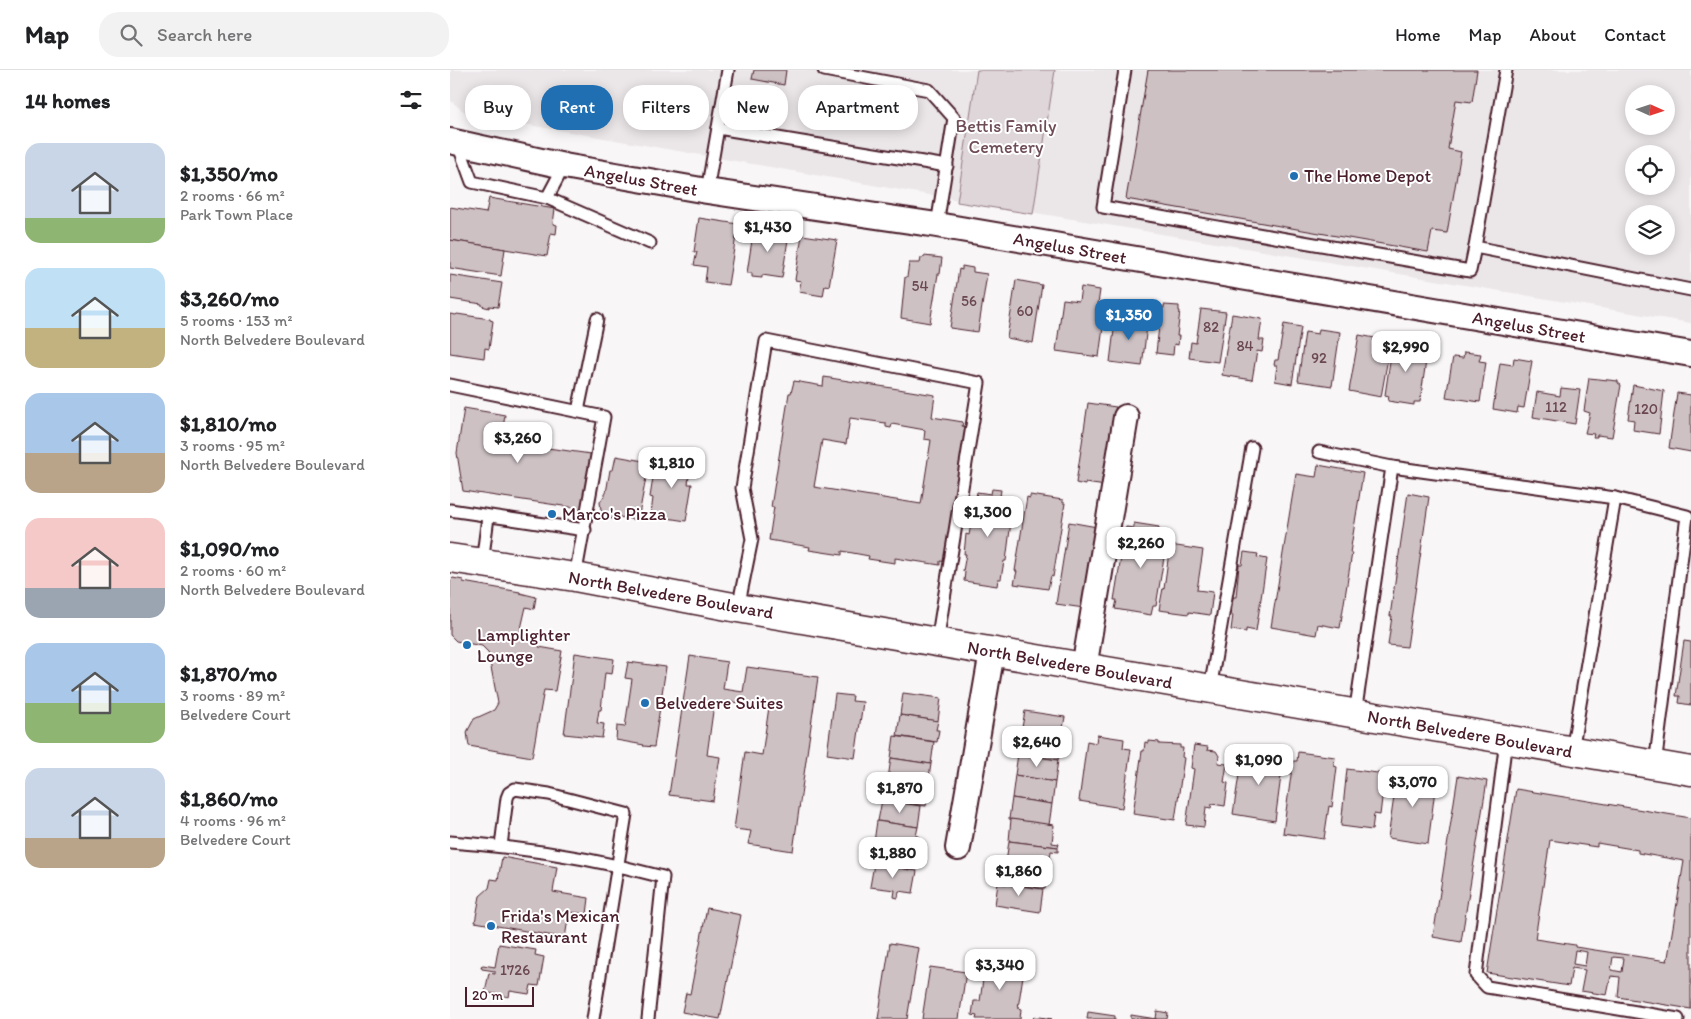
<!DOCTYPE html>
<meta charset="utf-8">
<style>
:root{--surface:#fff;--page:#f2f2f2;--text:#202124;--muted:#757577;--line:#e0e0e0;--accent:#1f6fb2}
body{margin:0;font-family:Itim,sans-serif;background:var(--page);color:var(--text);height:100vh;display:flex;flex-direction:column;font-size:19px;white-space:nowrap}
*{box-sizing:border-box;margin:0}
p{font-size:16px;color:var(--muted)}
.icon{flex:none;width:28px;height:28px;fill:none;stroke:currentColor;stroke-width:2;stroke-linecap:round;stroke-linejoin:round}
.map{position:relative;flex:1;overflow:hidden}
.panel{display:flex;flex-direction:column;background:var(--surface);width:450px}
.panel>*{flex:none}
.hud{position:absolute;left:15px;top:15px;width:475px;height:45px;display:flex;gap:10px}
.needle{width:32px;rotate:93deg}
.tools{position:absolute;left:1175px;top:15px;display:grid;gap:10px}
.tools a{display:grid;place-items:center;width:50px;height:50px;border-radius:50%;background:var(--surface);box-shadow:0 2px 12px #0003;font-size:25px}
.scale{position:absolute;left:15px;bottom:12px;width:69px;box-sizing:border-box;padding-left:5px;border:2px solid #4a1f2b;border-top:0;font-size:14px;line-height:18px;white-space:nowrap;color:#4a1f2b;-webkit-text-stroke:4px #fff;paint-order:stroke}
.price{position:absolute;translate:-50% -42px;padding:0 11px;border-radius:10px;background:#fff;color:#222;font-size:16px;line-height:32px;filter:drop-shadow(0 1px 2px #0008)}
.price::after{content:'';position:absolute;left:50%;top:30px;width:15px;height:11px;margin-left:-8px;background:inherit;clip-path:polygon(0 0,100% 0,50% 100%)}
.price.selected{background:var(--accent);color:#fff}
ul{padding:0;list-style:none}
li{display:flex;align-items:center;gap:15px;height:125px;padding:0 25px}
li span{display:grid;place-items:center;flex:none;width:140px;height:100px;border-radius:15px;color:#555}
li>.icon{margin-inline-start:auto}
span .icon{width:60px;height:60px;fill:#fffc;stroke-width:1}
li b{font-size:21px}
h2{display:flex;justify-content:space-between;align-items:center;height:60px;padding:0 25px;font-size:21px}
.chip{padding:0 18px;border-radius:20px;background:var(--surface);box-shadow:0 2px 12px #0003;font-size:18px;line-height:45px}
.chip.selected{background:var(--accent);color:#fff}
header{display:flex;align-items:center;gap:30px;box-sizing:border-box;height:70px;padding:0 25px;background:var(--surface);border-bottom:1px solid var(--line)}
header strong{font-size:24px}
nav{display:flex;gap:28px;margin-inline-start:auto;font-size:18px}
.search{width:350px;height:45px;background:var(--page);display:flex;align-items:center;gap:12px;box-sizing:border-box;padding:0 18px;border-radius:20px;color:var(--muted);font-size:19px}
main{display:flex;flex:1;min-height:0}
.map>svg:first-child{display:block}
.built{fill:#ebe6e8;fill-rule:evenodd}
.green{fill:#ded6d9;stroke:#947a82}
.building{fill:#cdc1c4;stroke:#4a1f2b;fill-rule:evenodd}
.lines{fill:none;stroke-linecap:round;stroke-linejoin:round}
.lane-casing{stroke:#4a1f2b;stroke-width:15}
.street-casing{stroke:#4a1f2b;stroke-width:28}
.secondary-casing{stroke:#4a1f2b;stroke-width:31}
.lane{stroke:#fff;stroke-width:11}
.street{stroke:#fff;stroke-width:24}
.secondary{stroke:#fff;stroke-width:28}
.poi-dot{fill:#1f6fb2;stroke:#fff;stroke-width:2}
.labels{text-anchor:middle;stroke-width:4;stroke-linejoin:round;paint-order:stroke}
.number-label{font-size:15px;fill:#6b4851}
.park-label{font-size:18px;fill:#6f4d56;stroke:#fff}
.poi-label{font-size:18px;fill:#4a1f2b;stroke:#fff;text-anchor:start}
.street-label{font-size:18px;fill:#4a1f2b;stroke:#fff}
</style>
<header>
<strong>Map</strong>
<div class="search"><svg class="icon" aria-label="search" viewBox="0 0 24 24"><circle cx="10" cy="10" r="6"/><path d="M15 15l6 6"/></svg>Search here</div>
<nav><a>Home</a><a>Map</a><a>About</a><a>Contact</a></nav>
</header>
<main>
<section class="panel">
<h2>14 homes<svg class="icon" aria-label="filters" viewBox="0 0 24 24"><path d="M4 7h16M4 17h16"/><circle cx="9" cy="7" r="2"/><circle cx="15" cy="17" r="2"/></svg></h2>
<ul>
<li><span style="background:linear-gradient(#c9d6e8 75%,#8fb573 0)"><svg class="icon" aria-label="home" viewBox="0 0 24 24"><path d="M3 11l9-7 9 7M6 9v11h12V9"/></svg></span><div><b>$1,350/mo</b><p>2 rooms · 66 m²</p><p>Park Town Place</p></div></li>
<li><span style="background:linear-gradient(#bfe0f5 60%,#c2b280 0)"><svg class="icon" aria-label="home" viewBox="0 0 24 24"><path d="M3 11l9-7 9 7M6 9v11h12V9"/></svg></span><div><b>$3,260/mo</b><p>5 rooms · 153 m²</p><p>North Belvedere Boulevard</p></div></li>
<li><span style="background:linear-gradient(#a9c7e8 60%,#b9a48a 0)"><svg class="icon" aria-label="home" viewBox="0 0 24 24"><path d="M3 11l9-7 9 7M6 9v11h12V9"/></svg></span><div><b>$1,810/mo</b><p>3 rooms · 95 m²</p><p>North Belvedere Boulevard</p></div></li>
<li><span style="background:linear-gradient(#f6c9c9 70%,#9aa5b1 0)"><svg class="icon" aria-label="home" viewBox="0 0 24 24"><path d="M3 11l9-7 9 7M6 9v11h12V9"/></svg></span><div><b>$1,090/mo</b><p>2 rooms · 60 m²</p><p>North Belvedere Boulevard</p></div></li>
<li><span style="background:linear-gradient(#a9c7e8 60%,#8fb573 0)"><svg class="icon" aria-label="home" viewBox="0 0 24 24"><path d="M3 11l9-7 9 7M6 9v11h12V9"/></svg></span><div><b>$1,870/mo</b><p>3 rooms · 89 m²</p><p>Belvedere Court</p></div></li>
<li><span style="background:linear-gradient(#c9d6e8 70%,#b9a48a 0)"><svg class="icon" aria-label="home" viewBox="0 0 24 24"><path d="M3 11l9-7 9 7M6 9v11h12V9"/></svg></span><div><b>$1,860/mo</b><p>4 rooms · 96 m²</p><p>Belvedere Court</p></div></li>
</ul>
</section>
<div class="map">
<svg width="1241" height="949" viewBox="0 0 1241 949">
<rect width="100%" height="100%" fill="#f8f6f7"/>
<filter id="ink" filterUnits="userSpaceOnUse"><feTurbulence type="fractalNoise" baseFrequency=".02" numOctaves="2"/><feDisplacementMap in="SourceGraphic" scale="10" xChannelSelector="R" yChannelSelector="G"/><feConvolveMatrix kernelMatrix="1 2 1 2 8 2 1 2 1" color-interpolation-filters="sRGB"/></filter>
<g filter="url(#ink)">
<path class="built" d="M1,0h1240v253l-750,-126 -474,-83 -16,-13 -1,-14zM1184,24h32v32h-32zM1184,84h32v32h-32zM1184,144h32v32h-32z"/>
<path class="green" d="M527,0h78l-22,144 -76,-12z"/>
<g class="building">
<path d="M304,0h32l-2,15 -32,-6z"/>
<path d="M698,0h329l-5,32 -16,-2 -8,49 13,3 -14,81 -15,-2 -4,21 -302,-53z"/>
<path d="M39,128l66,11 -2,15 4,1 -1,9 -5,-1 -4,23 -97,-16v-33l36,6z"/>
<path d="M249,148l39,6 -10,61 -23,-3 2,-15 -13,-2 3,-13h-3z"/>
<path d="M304,157l35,6 -7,45 -20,-3v3l-10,-1v-4h-5z"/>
<path d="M352,165l35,5 -8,46 -4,-1 -2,11 -24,-4 2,-11 -6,-1z"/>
<path d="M0,170l55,9 -4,27 -51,-8z"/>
<path d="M474,186l18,2 -2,16h-2l-8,49 -29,-5 4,-41h2l2,-14h11l1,-5h2z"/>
<path d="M512,196l11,2v4l14,2 -9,58 -28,-4 9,-59 3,1z"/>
<path d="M0,205l52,8 -4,24 -9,-1v2l-7,-2v-2l-32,-5z"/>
<path d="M566,210l26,5 -9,58 -26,-5z"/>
<path d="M631,217l19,3 -2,14 8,1 -7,52 -43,-6 7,-52 16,2z"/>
<path d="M714,235l15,1v5h1l-3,25h2l-1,9 -4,-1 -1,11 -17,-2 5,-45h3z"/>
<path d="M751,239l25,3 -8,50 -29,-4 2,-16 5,1z"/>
<path d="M0,244l6,1 1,-1 33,5v1l3,1 -4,28 -4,-1 -1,10 -34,-5z"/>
<path d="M672,244l20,3 -1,8 6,1 -5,40 -32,-4 5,-40 6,1z"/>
<path d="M782,244l30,5 -3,21h5l-2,12 -5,-1 -5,29 -30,-5z"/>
<path d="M834,254l17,3 -9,57 -17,-3 2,-16h-3l1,-5h3z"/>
<path d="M869,259l21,3 -8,54 -34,-5 7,-49 13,2z"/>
<path d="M909,265l32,6 -10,56 -32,-6z"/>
<path d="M943,271l35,6 -8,55h-6v3l-26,-4 1,-5 -4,-1z"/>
<path d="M1014,282l17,2 -2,7 7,1 -6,40 -34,-5 7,-40 10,1z"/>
<path d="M1064,288l18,3 -8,47 -6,-1 -1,6 -24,-4 7,-46 13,2z"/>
<path d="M374,307l111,18 -3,22 31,5 -1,4 5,1 -21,135 -6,-1v4l-45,-7v5l-27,-4 1,-3 -27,-5v4l-33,-5 1,-3 -41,-7 5,-33h-3l18,-114h2l3,-12 29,5zM400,348l36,5v4l5,1 1,-4 33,6 -1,9 7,1 -10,64 -107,-17 8,-47 24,4z"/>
<path d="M1139,308l29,3v2l3,2 -9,52 -15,-2v2h-4l1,-3 -9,-1 5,-20 -6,-2z"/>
<path d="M1183,315l31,6 -5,43 -26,-4 1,-10 -6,-1z"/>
<path d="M1111,318l19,2 -5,34 -42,-7 4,-25 23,4z"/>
<path d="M1227,323l14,2v57l-22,-4z"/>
<path d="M638,333l28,4 -1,5 3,1 -12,73 -21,-3v2l-9,-2z"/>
<path d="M14,338l41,7 -2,13 33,6 -3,12 58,8 -8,55 -120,-18 -6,-38z"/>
<path d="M218,380l16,3 -2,15 8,1 -2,15h4l-6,37 -19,-3v-3l-16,-2 2,-15 -3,-1 3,-19 6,1 2,-16 5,1z"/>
<path d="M166,386l33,6 -11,58 -19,-3 -7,2 -6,-3 -5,-6 -1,-8 6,-9 4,-23h3z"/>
<path d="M868,395l45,8 -13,80h2l-12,75 -22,-4 -2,11 -45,-8 25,-153 20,3z"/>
<path d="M542,419l9,1 -1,6 14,2 -8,63h-2l-3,18h-3l-1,7 -33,-5 1,-9 -2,-1 3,-17h-2l2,-20 3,1 8,-43 14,2z"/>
<path d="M958,423l21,4 -22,150 -19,-2 4,-29h-2z"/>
<path d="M580,425l33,5v3h2l-12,74 -2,-1 -3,13 -34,-5 3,-13h-2l12,-74 3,1z"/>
<path d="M619,452l28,5 -13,81 -28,-4z"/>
<path d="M684,453l25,4 -1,4 10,2 -12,73h-3l-2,9 -36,-6 2,-9h-3l12,-73 8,1z"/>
<path d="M720,475l33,5 -6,40 16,2 -3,23 -21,-3v2l-30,-4 4,-22 1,1z"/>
<path d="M794,482l14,2 -1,3 10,2 -11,72 -10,-2v3l-15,-2 2,-15h-2l2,-18h3l3,-32h3z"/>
<path d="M3,508l10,2v2l57,10v1l16,4 -2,12 -8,-2 -6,26 20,3 -1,11 23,4 -7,40 -11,-1 -12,67 -63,-11 -2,-14 7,-13 20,-9 4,-7 -10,-51 -6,-6 -26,-5 -6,-6v-54z"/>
<path d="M1234,571l7,1v63l-12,-2 1,-7h-4z"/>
<path d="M125,583l39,6 -2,15 -7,-1 -4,37h-2l-2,13 7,1 -2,14 -38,-4z"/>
<path d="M240,586l37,6 -4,27 20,3 4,-25 71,10 -25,174 -45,-7 3,-13 -17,-2 11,-77 17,3 7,-48 -44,-6 -1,5 -10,-2 -7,51 13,2 -7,44 -44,-6z"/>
<path d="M178,592l38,5 -12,80 -11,-1 1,-1 -28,-5 1,-14 8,1 7,-48 -7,-1z"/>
<path d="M453,623l38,5 -3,23 -38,-6z"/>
<path d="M385,624l18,2 -1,5 11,1 -8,56 -28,-4z"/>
<path d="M575,641l40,6 -4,22 -40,-6z"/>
<path d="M450,645l38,6 -2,9h3l-2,12 -40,-6z"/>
<path d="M571,663l40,6 -3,21 -40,-6z"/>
<path d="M647,665l27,4 -1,9 8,1 -9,59 -43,-7 8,-60 9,2z"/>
<path d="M444,666l40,6 -3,22 -40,-6z"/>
<path d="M699,671l10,1v2l21,1v3h3l-1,9 2,1 -9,62 -42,-6 9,-63h2l1,-9 4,1z"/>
<path d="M744,675l14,2 -1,3 9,1 3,5 -1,7 9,1 -3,18 4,1 -3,23 -13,-2 -1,4 -5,-1 -2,20 -18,-2 8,-56 -3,-1z"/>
<path d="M805,678l20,3 -1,8 9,2 -8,60 -42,-7 9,-59 12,1z"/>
<path d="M848,682l37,5 -1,9 3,1 -5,40 -3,-1 -5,33 -41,-6 10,-72h4z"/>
<path d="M568,684l40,6 -3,22 -40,-7z"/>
<path d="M441,688l40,6 -3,20 -40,-5z"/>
<path d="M950,698l12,2 -2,10 12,2 2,-10 13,2 -9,70 -40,-6 9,-62h2z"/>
<path d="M897,699l38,5 -5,41 -6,-1 -2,16 -31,-4z"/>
<path d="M565,705l40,7 -3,22 -40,-6z"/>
<path d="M1008,706l29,5 -26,161 -28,-5z"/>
<path d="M436,708l43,7 -3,21 -43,-6z"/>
<path d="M1066,719l175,29v191l-73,-12 2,-20 -9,-1 -4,19 -26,-4 4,-21 -13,-2 -3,18 -82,-13zM1100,770l47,7v-4l41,7v3l46,8 -16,96 -2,2 1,2 -92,-14v-2l-40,-6zM1125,880l12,2 -2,14 -12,-2zM1163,887l11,1 -2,14 -11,-2z"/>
<path d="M562,728l40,6 -3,21 -40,-6z"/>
<path d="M432,730l39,6 -3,21 -40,-6z"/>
<path d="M561,749l43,6 -2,18 7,1 -1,3 -49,-6z"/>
<path d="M427,751l41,6 -2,9h3l-2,12 -43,-6z"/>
<path d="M559,771l49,6v5l-7,-1 -2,17 -43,-6z"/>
<path d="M422,772l43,6 -3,22 -43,-6z"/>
<path d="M52,787l55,10 -4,25 36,6 -2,16 -18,-2 -4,26 -90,-16 5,-26 9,-8 2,-9 7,1z"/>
<path d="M552,792l46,6 -3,21 -43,-6 1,-9 -3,-1z"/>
<path d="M424,794l43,7 -4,22 -14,-2 -1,7 -4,-1 1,-7 -25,-3z"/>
<path d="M548,813l45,6 -3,23 -45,-7z"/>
<path d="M257,838l34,7 -21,104 -38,-7 4,-19 4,1z"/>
<path d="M440,873l29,5 -12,71h-29z"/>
<path d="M49,874l37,6 -1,5 9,2 -5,29 -8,-1 -2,9 -19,-3 -1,6 -24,-5 4,-19 6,1v-3l-13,-2 -1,-3 2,-1 12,2z"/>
<path d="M536,888l39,5 -7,45 3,1 -1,10h-44l1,-3 -5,-1 2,-14h6z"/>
<path d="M480,897l36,5 -7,47h-37z"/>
<path d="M707,941l11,2 -1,6h-36v-4l25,4z"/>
<path d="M638,942l27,4v3h-28z"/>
<path d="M584,946l18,3h-19z"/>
</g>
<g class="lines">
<g class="lane-casing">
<g id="lane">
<path d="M374,0l105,20 25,28 -17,107"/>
<path d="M675,0l-22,137 367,64 5,-24"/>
<path d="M1056,0l-31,177 216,43"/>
<path d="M268,58l229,38"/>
<path d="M8,74l14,38 75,16 17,-32"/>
<path d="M257,121l21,-121"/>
<path d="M97,128l103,45"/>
<path d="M0,315l154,32 -29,160"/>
<path d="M128,341l19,-92"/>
<path d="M869,382l73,15 -37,247"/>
<path d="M942,397l223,31 -43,253"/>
<path d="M1165,428l72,18 -32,249"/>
<path d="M0,440l135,20"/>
<path d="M32,493l6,-46"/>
<path d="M288,538l14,-69 -10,-51 24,-147 213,42 -42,259"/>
<path d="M760,619l42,-241"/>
<path d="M1056,670l-30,235 11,12 191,32"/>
<path d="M0,772c72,5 143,16 213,35l-15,142"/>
<path d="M51,776l6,-48 2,-5 6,-4 34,5 77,20 -33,205"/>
</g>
</g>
<g class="street-casing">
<g id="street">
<path d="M0,71l114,25 143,25 230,34 754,129"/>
<path d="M634,598l42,-251"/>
<path d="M508,778l34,-196"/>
</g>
</g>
<g class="secondary-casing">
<path id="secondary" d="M0,488l125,19 163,31 953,163"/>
</g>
<use href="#lane" class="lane"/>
<use href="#street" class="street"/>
<use href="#secondary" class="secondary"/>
</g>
</g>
<g class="poi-dot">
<circle cx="844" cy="106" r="5"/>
<circle cx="102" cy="444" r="5"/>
<circle cx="17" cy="575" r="5"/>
<circle cx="195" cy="633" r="5"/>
<circle cx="41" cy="856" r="5"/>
</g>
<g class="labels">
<g class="number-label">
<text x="470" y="221">54</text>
<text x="519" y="236">56</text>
<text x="575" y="246">60</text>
<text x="761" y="262">82</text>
<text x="795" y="281">84</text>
<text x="869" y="293">92</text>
<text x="1106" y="342">112</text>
<text x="1196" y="344">120</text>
<text x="65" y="905">1726</text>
</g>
<g class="park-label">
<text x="556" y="62">Bettis Family<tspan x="556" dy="21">Cemetery</tspan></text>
</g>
<g class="poi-label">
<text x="854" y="112">The Home Depot</text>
<text x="112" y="450">Marco's Pizza</text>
<text x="27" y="571">Lamplighter<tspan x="27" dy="21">Lounge</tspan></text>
<text x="205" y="639">Belvedere Suites</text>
<text x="51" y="852">Frida's Mexican<tspan x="51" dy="21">Restaurant</tspan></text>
</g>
<g class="street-label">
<text transform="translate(191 110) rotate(10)" y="6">Angelus Street</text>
<text transform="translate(620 178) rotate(10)" y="6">Angelus Street</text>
<text transform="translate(1079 257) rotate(10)" y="6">Angelus Street</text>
<text transform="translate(221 525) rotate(10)" y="6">North Belvedere Boulevard</text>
<text transform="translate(620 595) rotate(10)" y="6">North Belvedere Boulevard</text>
<text transform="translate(1020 664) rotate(10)" y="6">North Belvedere Boulevard</text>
</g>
</g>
</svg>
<div class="tools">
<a><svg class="needle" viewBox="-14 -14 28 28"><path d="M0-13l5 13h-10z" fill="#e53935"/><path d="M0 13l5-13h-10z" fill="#757577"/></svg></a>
<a><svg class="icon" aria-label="locate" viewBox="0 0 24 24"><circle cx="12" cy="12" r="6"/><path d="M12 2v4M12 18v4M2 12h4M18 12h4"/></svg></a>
<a><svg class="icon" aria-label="layers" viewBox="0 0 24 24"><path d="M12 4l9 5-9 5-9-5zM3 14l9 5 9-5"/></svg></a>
</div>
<div class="scale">20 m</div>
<b class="price" style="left:318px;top:183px">$1,430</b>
<b class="price selected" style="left:679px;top:271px">$1,350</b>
<b class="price" style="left:956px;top:303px">$2,990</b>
<b class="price" style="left:68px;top:394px">$3,260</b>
<b class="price" style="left:222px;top:419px">$1,810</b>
<b class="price" style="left:538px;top:468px">$1,300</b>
<b class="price" style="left:691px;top:499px">$2,260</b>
<b class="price" style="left:587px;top:698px">$2,640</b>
<b class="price" style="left:809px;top:716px">$1,090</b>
<b class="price" style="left:963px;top:738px">$3,070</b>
<b class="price" style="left:450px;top:744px">$1,870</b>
<b class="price" style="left:443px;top:809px">$1,880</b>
<b class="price" style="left:569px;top:827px">$1,860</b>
<b class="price" style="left:550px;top:921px">$3,340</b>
<div class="hud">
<a class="chip">Buy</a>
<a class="chip selected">Rent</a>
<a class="chip">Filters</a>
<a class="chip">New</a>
<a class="chip">Apartment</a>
</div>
</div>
</main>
